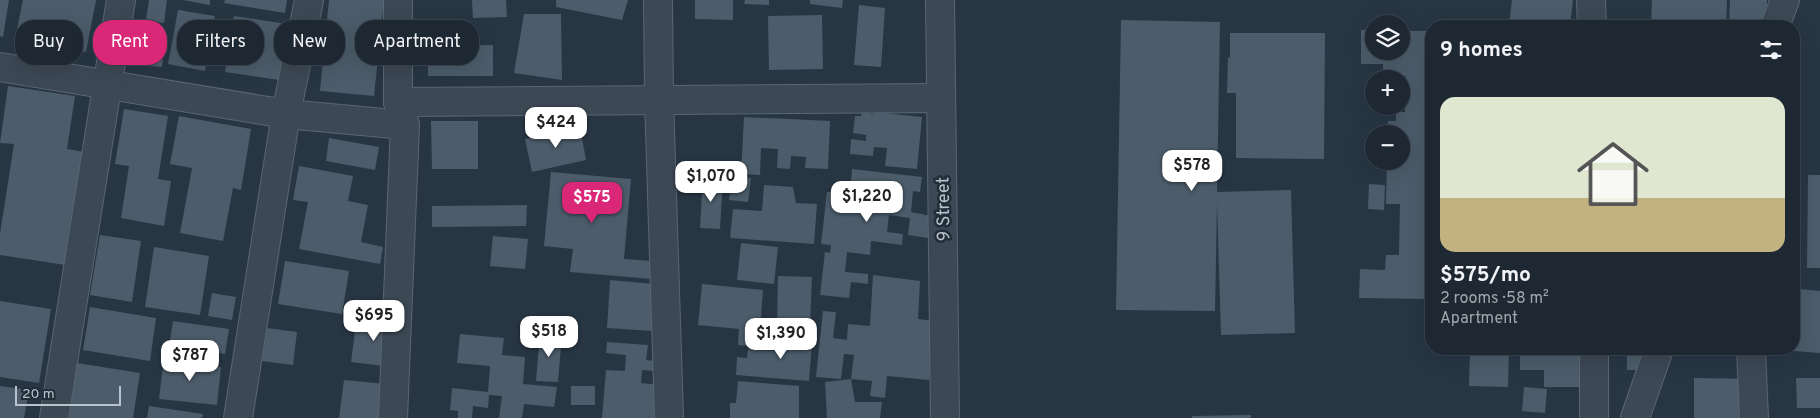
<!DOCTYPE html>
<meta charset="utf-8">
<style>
:root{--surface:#1e2833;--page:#26303b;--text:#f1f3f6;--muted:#a1a6ac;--line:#3c444e;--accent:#db2777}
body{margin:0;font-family:Overpass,sans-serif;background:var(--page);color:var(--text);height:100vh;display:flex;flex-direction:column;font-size:19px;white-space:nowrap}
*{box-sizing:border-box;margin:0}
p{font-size:16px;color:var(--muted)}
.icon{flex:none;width:28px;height:28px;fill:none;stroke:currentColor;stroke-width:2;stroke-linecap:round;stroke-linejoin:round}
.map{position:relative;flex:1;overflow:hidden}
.sheet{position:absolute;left:1425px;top:20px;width:375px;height:335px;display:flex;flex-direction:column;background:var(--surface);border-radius:20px;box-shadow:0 5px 20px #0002,0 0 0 1px var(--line)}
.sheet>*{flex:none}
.top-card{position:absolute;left:15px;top:20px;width:475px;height:45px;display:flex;gap:10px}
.buttons{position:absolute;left:1365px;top:15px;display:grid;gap:10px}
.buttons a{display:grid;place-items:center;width:45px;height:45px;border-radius:50%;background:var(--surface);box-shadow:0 5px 20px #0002,0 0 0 1px var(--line);font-size:25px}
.scale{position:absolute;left:15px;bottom:12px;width:106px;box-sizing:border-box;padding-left:5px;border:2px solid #bac3cd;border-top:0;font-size:14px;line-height:18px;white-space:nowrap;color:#bac3cd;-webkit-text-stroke:4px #212d39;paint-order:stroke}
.price{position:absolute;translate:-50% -42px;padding:0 11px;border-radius:10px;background:#fff;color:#222;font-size:16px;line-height:32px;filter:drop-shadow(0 1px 2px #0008)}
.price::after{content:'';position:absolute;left:50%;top:30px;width:15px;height:11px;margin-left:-8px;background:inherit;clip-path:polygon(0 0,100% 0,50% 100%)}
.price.selected{background:var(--accent);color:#fff}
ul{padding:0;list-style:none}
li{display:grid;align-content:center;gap:10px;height:265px;padding:0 15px}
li+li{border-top:1px solid var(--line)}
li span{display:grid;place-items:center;height:155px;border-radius:15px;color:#555}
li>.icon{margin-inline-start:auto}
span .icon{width:90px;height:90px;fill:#fffc;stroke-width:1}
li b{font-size:21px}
h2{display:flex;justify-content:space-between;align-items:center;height:60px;padding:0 15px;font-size:21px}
.chip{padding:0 18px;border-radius:20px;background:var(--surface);box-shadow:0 5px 20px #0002,0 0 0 1px var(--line);font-size:18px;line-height:45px}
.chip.selected{background:var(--accent);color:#fff}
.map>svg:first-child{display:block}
.building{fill:#4c5c6a}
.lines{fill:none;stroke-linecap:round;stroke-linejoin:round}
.minor-casing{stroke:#5b6671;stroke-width:30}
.minor{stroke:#3c4854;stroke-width:28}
.labels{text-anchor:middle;stroke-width:5;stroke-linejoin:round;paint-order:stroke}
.street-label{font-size:18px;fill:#bac3cd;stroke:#212d39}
</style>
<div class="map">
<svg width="1820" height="418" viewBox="0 0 1820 418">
<rect width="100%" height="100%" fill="#283644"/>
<g class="building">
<path d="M0,0h9l-6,37 -3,-1z"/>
<path d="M23,0h73l-10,52 -71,-13z"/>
<path d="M149,0h18l-3,23 -18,-3z"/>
<path d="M183,0h27v5z"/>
<path d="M225,0h62l-2,13 -61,-10z"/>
<path d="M329,0h55l-10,96 -54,-5z"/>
<path d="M472,0h34l1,17 -34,1z"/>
<path d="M556,0h72l-6,20 -66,-13z"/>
<path d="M695,0h38v20l-38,-1z"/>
<path d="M745,0h24v5l-25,-1z"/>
<path d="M810,0h33l-1,8 -32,-4z"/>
<path d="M1512,0h61l-3,26h-61z"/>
<path d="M1652,0h75l-1,26h-75z"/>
<path d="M1730,0h37l-1,26h-37z"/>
<path d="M859,5l26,3 -4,59 -27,-2z"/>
<path d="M178,10l37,6 -10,55 -37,-7z"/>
<path d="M524,14h37l1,66 -48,-7z"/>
<path d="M822,15l1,54 -54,1 -1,-54z"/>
<path d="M234,16l53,8 -8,56 -54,-8z"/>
<path d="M1121,20l99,2 -3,170 74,-2 4,143 -74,2 -4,-132 -2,108 -99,-1z"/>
<path d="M147,29l19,2 -4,36 -19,-2z"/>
<path d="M1361,30h13v21h27v-20h30l-1,268 -71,-1 1,-29 25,1 1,-15h13l1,-51h-14l1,-43h14v-27h-14l1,-13h8v-9h9l1,-36h-23v-12h-22z"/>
<path d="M1230,33h95l-1,126 -88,-1v-65h-9l1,-36 2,1z"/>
<path d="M493,45v31h-65v-30z"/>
<path d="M8,86l67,10 -8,53 23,4 -18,113 -72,-11v-21l14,-90 -14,-1z"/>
<path d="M876,103l9,2 -1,8 38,4 -5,52 -32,-3 2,-18 -13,-1 -1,9 -23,-2 1,-15 15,2v-6l-13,-2 2,-17h6l1,-11 9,1 -1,8h4z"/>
<path d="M124,109l44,7 -10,63 13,2 -7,45 -43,-8 8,-52 -14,-2z"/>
<path d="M179,116l72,13 -10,61 -8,-2 -10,53 -43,-8 12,-65 -22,-4z"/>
<path d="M744,117l86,4 -2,48 -23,-1 1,-11 -15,-1 -1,13 -13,-1 1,-19 -17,-1 -1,27 -19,-1z"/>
<path d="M431,121h47v48h-46z"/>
<path d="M580,127l6,33 -54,12 -7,-33z"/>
<path d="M329,138l50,9 -4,23 -49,-9z"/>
<path d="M299,166l54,10 -5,25 20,4 -7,37 22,5 -3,17 -81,-15 9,-47 -15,-2z"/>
<path d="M852,169l70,8 -2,15 -7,-1 -2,21 25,5 -1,22 -27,-4 2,-17 -21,-3 -2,17 16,2 -1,11 -31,-4 -1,14 -23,-3 -2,20 23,2v10l-17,-2 -2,16 -29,-3 5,-43 5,1 1,-8 -10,-1 6,-52 23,2z"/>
<path d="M551,172l80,7 -7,80 28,2 -1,18 -81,-7 3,-23 -29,-3z"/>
<path d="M1808,175h12v93h-13z"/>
<path d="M731,176l20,2 -3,24 -19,-2z"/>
<path d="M703,177l20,2 -3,50 -20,-1z"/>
<path d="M1369,184l16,1 -1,25 -16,-1z"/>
<path d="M764,185l29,2 3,16 21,1 -3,40 -84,-6 3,-29 29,2z"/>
<path d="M527,205l-1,21 -94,1v-21z"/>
<path d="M100,235l41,6 -9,61 -42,-7z"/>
<path d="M493,236l35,3 -3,30 -35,-3z"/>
<path d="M741,243l37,4 -4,37 -37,-4z"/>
<path d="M154,247l55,9 -9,59 -55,-8z"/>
<path d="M285,261l64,10 -7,43 -64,-10z"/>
<path d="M873,275l47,6 -2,38 17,2 -6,59 -42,-4 -2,22 -15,-2 2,-15 -21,-2 3,-24 -10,-1 -3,25 -25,-2 7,-66 13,1 -3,26 14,2 1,-16 22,2z"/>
<path d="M778,276l34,1 -2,49 -33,-2z"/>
<path d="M610,280l45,4 -3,47 -45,-3z"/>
<path d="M702,284l61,6 -3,40 18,1 -2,18 -38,-4 1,-16 -41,-4z"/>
<path d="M1799,289l21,2v62l-26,-2z"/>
<path d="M212,293l24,4 -4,23 -24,-4z"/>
<path d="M0,301l51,8 -12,74 -39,-6z"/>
<path d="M90,307l66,11 -6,43 -67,-11z"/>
<path d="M357,316l41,5 -6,46 -41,-5z"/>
<path d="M173,321l56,8 -4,25 -56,-8z"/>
<path d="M267,328l30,4 -4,33 -31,-4z"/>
<path d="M788,329l25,2 -4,50 -73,-6 1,-18 10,1 1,-9 38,3z"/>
<path d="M540,333l22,2 -4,47 -22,-1z"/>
<path d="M460,334l44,4 -2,17 23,2 -2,27 34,3 -3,20 -30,-3 -2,14h-23l3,-22 -13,-1 -1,13 -15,-2 -1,12h-14v-7l-8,-1 2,-22 36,4 2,-26 -33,-3z"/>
<path d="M607,342l41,3 -2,15 10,1 -1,10 -13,-1 -1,13 19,2 -3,33h-55l4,-48 19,1 1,-16 -20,-2z"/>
<path d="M1470,349h39l-1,38 -39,-1z"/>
<path d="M1520,349h73v38h-49v-17h-24z"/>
<rect x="1627" y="349" width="29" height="21"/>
<path d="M164,358l36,3v4l21,2 -4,38 -58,-6z"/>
<path d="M77,363l63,10 -7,45h-64z"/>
<path d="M1694,378l63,1v39h-63z"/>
<path d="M1796,378h24v30h-23z"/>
<path d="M851,379l4,23h27l-2,16h-53l-2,-36z"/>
<path d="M344,380l42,4 -3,34h-44z"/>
<path d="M738,381l61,5v32h-69v-15h6z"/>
<path d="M0,386l29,4 -5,28h-24z"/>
<rect x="571" y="386" width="24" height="19"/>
<path d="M1524,387l23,2 -2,24 -23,-2z"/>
<path d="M149,406l54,8 -1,4h-55z"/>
<path d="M1251,415v3h-59v-2z"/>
</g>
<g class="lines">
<g class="minor-casing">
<g id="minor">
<path d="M658,0l1,99 10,319"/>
<path d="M940,0l5,418"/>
<path d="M1591,0l1,26"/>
<path d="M1775,26l10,-26"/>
<path d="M0,67l286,47 119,11"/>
<path d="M398,102l543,-4"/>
<path d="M1594,349v69"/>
<path d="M1751,349l3,69"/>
<path d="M54,418l67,-418"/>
<path d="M238,418l48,-304 23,-114"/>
<path d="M393,418l12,-293 -7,-23v-102"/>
<path d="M1635,418l24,-69"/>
</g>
</g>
<use href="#minor" class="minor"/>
</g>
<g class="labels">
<g class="street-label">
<text transform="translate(943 209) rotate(-91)" y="6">9 Street</text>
</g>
</g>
</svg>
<div class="buttons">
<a><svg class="icon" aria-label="layers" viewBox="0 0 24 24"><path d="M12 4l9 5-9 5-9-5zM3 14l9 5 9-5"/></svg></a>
<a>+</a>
<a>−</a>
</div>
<div class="scale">20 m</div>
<b class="price" style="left:556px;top:149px">$424</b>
<b class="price" style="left:1192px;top:192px">$578</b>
<b class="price" style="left:711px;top:203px">$1,070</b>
<b class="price" style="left:867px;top:223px">$1,220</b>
<b class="price selected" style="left:592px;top:224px">$575</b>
<b class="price" style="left:374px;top:342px">$695</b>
<b class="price" style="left:549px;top:358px">$518</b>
<b class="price" style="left:781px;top:360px">$1,390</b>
<b class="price" style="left:190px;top:382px">$787</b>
<div class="top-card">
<a class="chip">Buy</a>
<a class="chip selected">Rent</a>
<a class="chip">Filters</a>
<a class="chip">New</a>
<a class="chip">Apartment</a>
</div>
<section class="sheet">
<h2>9 homes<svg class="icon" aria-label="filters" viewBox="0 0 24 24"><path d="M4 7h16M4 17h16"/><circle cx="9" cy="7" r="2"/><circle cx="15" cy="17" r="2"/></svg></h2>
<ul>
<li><span style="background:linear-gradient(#dfe7d0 65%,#c2b280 0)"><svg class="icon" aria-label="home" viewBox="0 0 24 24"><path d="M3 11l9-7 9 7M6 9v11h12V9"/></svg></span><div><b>$575/mo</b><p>2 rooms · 58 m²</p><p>Apartment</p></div></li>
</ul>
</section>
</div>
